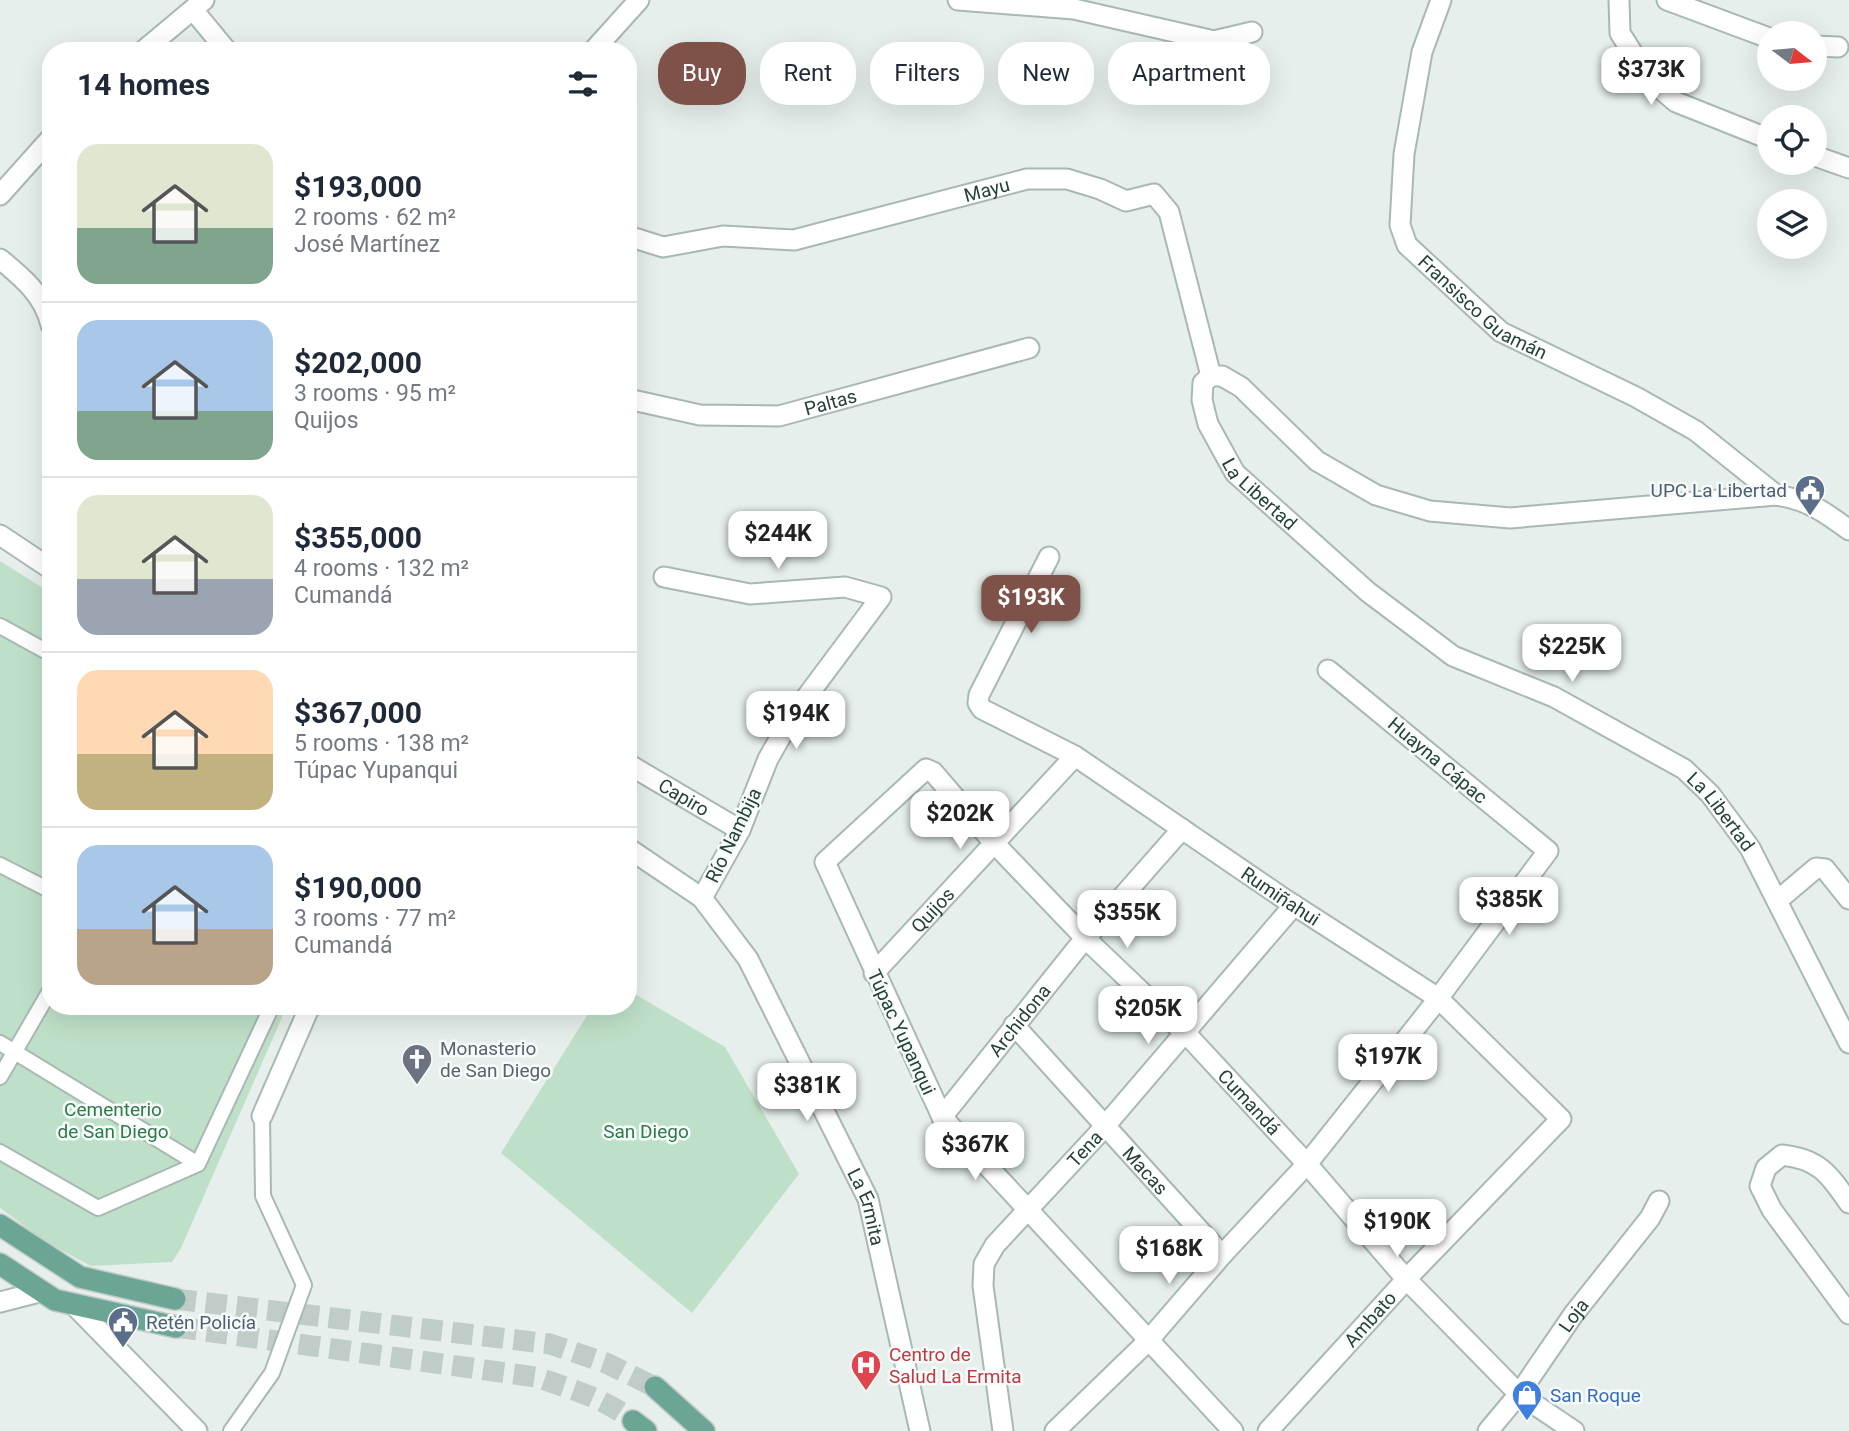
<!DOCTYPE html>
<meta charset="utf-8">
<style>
:root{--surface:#fff;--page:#f6f6f7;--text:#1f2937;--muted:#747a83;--line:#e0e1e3;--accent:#7f5249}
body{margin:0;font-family:Roboto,sans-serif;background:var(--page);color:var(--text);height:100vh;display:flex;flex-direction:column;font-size:26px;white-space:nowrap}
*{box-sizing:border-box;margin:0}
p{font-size:23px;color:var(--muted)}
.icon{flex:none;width:38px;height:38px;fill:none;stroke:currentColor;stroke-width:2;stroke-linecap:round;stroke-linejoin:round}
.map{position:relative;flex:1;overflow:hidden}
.side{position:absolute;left:42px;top:42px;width:595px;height:973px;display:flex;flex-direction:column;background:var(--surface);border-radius:28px;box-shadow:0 7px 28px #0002}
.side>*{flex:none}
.hud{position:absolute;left:658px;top:42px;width:665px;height:63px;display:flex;gap:14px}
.needle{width:46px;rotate:106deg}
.buttons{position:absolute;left:1757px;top:21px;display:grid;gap:14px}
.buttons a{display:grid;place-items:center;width:70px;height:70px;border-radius:50%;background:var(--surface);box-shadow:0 7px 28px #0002;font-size:35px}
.price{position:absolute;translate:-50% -60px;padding:0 16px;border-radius:14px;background:#fff;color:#222;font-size:23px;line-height:46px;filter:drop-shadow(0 2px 4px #0008)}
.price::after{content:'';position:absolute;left:50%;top:42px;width:21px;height:16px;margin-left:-10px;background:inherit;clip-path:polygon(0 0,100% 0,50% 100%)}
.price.on{background:var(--accent);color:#fff}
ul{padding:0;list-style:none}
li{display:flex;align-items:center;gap:21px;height:175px;padding:0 35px}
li+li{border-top:2px solid var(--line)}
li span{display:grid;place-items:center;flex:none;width:196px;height:140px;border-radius:21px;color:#555}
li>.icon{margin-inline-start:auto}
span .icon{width:84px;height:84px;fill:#fffc;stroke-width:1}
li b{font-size:30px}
h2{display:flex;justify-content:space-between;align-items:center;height:84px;padding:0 35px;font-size:30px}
.pill{padding:0 24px;border-radius:28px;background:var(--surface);box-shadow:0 7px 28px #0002;font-size:24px;line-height:63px}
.pill.on{background:var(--accent);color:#fff}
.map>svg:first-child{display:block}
.green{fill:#bfe0c8}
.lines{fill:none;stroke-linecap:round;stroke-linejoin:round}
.primary-tunnel{stroke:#bfccc8;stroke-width:21;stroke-dasharray:21 10;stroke-linecap:butt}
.pedestrian-casing{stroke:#a8b8b2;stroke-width:18}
.minor-casing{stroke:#a8b8b2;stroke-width:23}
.primary-casing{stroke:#c2cac8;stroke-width:24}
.pedestrian{stroke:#fff;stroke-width:14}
.minor{stroke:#fff;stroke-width:19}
.primary{stroke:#6aa596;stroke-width:21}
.labels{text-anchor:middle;stroke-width:5;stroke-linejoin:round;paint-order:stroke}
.street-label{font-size:19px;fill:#24423a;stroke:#f7fbf9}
.service-label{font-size:19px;fill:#4e5e75;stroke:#f7fbf9;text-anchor:end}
.worship-label{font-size:19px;fill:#5b616d;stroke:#f7fbf9;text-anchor:start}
.park-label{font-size:19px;fill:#2d7a4b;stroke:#f7fbf9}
.health-label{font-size:19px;fill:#be3a42;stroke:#f7fbf9;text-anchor:start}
.shop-label{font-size:19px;fill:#366cbe;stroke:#f7fbf9;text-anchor:start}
</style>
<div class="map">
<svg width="1849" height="1431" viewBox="0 0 1849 1431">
<rect width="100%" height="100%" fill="#e6efeb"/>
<g class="green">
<path d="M0,561l51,32v413h236l-106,242 -9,14 -81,4 -45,-24 -46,-34z"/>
<path d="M628,990l97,57 74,127 -107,139 -191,-160 92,-147h35z"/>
</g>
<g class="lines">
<g class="primary-tunnel">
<path d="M175,1299l375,45 56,19 49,24"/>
<path d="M176,1327l360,50c35,12 68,21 97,44"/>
</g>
<g class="pedestrian-casing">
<g id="pedestrian">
<path d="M0,626l51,28"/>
<path d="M0,865l51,26"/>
<path d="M0,1043l198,121"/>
<path d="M0,1077l51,-88"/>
<path d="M0,1152l98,56 100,-44 74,-158"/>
<path d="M231,1431l41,-58 32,-88 -41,-89 -1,-80"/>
</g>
</g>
<g class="minor-casing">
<g id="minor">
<path d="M958,0l116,9 140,32 38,-9"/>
<path id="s1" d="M1441,0l-19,52 -18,102 -4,71 7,20 94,87 135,65 60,34 80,64"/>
<path d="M1619,0l1,33 29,46 27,23 93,37"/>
<path d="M1667,0l102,38"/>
<path d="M194,11l33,40"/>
<path d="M1815,46l23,1"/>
<path d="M143,51l61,-51"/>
<path d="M593,51l46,-51"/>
<path d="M1815,156l34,12"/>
<path d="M0,195l51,-57"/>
<path id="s2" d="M628,236l35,11 60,-11 71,4 233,-61h40l33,10 26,12 28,-7 15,18 42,164"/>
<path d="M0,259c22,18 44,36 51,66"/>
<path id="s3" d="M628,399l72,16 79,1 250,-68"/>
<path id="s4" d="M1849,530c-24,-18 -43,-31 -73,-35l-266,23 -80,-7 -54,-16 -59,-34 -76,-74 -19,-11h-11l-8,7 -1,17 6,24 27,49 133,119 85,64 101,41 130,72 26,25 40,54 99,195"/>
<path d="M0,535l51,34"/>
<path id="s5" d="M1049,557l-70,138 -1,8 4,6 93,47 211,144 152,98 123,121 -147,152 -146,160"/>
<path d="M664,577l86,17 95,-7 36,10 -88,118 -25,44 -28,71 -38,68"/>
<path id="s6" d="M628,764l112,66"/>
<path id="s7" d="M628,848l74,50 46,61 120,240 52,232"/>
<path d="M1777,901l39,-33 9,1 24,30"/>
<path id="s8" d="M874,973l201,-217"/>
<path id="s9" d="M1014,1025l208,230"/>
<path d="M262,1116l48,-110"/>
<path id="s10" d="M942,1117l136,-170 104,-118"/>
<path d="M1849,1203c-20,-29 -30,-44 -67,-48l-16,13 -6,18 12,24 77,104"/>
<path d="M0,1302l39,-10"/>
<path d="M74,1305l123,126"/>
<path id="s11" d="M1003,1431l-20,-145 1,-22 11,-19 104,-112 195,-228"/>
<path d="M1055,1431l92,-89 75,-87 85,-91 124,-156 117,-157 -220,-181"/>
<path id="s12" d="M1233,1431l-291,-314 -117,-255 101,-93 7,3 61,71 92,96 106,101 115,124 99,115 113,115 55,37"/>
<path id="s13" d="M1488,1431l31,-37 54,-79 77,-97 9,-17"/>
</g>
</g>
<g class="primary-casing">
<g id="primary">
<path d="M0,1225l80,52 95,22"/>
<path d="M0,1264l55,36 121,27"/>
<path d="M655,1387l49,44"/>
<path d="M633,1421l13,10"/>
</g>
</g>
<use href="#pedestrian" class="pedestrian"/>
<use href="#minor" class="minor"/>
<use href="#primary" class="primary"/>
</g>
<defs>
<g id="civic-pin" transform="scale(1.575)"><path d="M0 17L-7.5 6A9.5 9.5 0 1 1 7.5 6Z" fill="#5c6f8a" stroke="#f7fbf9"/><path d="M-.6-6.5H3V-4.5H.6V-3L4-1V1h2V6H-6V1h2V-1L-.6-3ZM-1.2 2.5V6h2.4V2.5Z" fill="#fff"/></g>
<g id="church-pin" transform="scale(1.575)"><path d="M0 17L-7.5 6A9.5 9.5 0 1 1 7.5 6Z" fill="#6b7280" stroke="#f7fbf9"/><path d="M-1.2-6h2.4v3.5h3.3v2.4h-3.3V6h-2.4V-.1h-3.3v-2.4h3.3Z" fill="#fff"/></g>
<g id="hospital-pin" transform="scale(1.575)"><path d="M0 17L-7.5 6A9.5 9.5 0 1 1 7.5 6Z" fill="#e0444e" stroke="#f7fbf9"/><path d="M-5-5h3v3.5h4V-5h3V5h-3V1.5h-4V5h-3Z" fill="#fff"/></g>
<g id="shop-pin" transform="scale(1.575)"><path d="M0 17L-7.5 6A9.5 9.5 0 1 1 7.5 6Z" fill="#3f7fe0" stroke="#f7fbf9"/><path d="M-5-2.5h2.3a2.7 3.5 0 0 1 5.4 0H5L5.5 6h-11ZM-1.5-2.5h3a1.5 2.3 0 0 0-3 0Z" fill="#fff"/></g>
</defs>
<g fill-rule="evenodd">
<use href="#civic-pin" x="1810" y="490"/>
<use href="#church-pin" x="417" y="1059"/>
<use href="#civic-pin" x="123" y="1322"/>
<use href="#hospital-pin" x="866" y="1365"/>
<use href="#shop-pin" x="1527" y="1395"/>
</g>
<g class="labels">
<g class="street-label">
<text dy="7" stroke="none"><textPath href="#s2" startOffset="368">Mayu</textPath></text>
<text dy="7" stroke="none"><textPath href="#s1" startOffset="350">Fransisco Guamán</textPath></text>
<text dy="7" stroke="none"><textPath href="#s3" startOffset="206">Paltas</textPath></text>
<text dy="7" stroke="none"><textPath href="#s4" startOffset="833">La Libertad</textPath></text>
<text transform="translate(1438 760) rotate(40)" y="7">Huayna Cápac</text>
<text dy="7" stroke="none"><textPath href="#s6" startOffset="65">Capiro</textPath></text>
<text dy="7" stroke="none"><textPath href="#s4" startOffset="1400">La Libertad</textPath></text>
<text transform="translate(733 835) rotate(-64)" y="7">Río Nambija</text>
<text dy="7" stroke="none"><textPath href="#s5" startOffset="523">Rumiñahui</textPath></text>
<text dy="7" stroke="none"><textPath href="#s8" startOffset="86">Quijos</textPath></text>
<text dy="7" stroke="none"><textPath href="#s10" startOffset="124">Archidona</textPath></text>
<text transform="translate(902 1032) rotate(65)" y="7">Túpac Yupanqui</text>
<text dy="7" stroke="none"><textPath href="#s12" startOffset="1311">Cumandá</textPath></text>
<text dy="7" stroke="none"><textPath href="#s11" startOffset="322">Tena</textPath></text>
<text dy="7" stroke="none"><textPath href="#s9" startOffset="196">Macas</textPath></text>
<text dy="7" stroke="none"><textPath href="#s7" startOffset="441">La Ermita</textPath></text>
<text dy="7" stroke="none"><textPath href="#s13" startOffset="144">Loja</textPath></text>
<text transform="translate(1370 1319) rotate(-48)" y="7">Ambato</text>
</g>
<g class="service-label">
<text x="1787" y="497">UPC La Libertad</text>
<text x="146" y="1329" text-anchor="start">Retén Policía</text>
</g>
<g class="worship-label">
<text x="440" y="1055">Monasterio<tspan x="440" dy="22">de San Diego</tspan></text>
</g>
<g class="park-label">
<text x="113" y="1116">Cementerio<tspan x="113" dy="22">de San Diego</tspan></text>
<text x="646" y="1138">San Diego</text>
</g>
<g class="health-label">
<text x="889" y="1361">Centro de<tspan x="889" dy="22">Salud La Ermita</tspan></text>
</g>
<g class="shop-label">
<text x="1550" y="1402">San Roque</text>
</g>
</g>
</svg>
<div class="buttons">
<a><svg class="needle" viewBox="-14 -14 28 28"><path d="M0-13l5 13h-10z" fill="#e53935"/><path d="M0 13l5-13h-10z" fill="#747a83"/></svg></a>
<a><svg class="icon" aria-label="locate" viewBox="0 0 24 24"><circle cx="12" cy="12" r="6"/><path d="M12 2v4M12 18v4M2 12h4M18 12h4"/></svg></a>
<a><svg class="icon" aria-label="layers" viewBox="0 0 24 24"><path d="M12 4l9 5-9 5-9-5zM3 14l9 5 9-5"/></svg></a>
</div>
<b class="price" style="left:1651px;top:107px">$373K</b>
<b class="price" style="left:778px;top:571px">$244K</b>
<b class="price on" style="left:1031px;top:635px">$193K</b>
<b class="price" style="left:1572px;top:684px">$225K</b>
<b class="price" style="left:796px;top:751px">$194K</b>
<b class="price" style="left:960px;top:851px">$202K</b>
<b class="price" style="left:1509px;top:937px">$385K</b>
<b class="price" style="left:1127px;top:950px">$355K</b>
<b class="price" style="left:1148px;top:1046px">$205K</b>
<b class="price" style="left:1388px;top:1094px">$197K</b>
<b class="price" style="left:807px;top:1123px">$381K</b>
<b class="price" style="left:975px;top:1182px">$367K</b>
<b class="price" style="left:1397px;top:1259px">$190K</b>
<b class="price" style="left:1169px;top:1286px">$168K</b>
<div class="hud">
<a class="pill on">Buy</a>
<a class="pill">Rent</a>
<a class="pill">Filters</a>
<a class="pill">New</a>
<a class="pill">Apartment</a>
</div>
<section class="side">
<h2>14 homes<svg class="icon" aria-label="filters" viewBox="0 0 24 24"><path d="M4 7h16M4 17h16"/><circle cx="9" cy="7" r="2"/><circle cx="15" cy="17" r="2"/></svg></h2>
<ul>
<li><span style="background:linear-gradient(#dfe7d0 60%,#7fa58c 0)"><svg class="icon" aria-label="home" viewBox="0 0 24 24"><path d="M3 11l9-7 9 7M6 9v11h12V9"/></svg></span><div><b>$193,000</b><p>2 rooms · 62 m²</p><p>José Martínez</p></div></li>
<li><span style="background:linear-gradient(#a9c7e8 65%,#7fa58c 0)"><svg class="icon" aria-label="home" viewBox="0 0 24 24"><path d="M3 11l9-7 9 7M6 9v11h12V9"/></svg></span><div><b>$202,000</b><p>3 rooms · 95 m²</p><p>Quijos</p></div></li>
<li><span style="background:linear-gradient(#dfe7d0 60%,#9aa5b1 0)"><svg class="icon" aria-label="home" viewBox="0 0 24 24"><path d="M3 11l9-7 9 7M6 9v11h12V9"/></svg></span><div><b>$355,000</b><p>4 rooms · 132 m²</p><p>Cumandá</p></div></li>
<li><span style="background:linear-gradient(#ffd9b3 60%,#c2b280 0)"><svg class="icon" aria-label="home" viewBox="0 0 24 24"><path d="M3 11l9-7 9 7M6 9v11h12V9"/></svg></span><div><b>$367,000</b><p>5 rooms · 138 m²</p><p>Túpac Yupanqui</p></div></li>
<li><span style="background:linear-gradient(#a9c7e8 60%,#b9a48a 0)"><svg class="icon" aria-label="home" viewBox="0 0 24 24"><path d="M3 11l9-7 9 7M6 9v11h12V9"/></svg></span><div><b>$190,000</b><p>3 rooms · 77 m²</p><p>Cumandá</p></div></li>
</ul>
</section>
</div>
